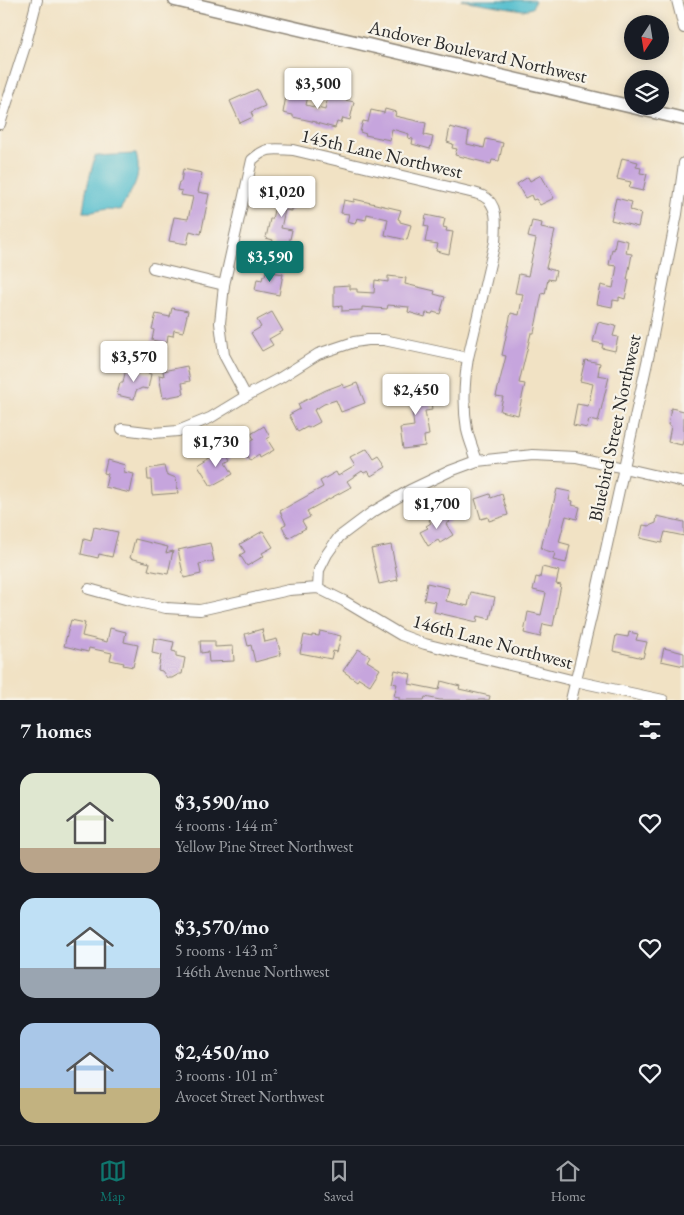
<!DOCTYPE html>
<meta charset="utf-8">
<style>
:root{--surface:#171b24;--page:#242831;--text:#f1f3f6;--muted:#9ea1a6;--line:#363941;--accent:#0f766e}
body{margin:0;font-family:"EB Garamond",serif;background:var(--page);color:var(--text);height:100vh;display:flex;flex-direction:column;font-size:19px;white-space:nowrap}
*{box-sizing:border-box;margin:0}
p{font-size:16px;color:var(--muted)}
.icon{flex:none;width:28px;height:28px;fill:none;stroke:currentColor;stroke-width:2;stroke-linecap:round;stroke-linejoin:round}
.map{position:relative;height:700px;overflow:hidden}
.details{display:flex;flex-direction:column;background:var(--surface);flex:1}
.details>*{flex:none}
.needle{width:32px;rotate:192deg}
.controls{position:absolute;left:624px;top:15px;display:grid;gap:10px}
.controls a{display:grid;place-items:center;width:45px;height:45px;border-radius:50%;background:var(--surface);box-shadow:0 2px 12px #0003;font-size:25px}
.price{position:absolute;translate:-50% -42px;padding:0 11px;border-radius:5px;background:#fff;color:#222;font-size:16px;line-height:32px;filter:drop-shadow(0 1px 2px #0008)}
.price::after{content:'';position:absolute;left:50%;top:30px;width:15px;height:11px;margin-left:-8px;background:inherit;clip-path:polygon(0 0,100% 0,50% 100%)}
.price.active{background:var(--accent);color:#fff}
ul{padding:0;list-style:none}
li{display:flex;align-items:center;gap:15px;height:125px;padding:0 20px}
li span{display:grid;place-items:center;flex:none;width:140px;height:100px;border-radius:15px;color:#555}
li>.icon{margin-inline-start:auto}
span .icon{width:60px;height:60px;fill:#fffc;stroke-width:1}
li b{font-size:21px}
h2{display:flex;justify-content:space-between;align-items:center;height:60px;padding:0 20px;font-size:21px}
.tab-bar{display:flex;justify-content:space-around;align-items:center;height:70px;border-top:1px solid var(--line);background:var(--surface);font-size:14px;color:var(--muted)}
.tab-bar a{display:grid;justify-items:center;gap:2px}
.tab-bar .active{color:var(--accent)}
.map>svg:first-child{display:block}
.water{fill:#52bece;stroke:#3e747c}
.building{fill:#c6a5dd}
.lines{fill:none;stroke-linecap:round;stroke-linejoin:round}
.minor-casing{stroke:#8e8678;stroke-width:12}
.tertiary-casing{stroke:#8e8678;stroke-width:15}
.minor{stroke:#fff;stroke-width:10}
.tertiary{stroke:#fff;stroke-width:12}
.labels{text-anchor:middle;stroke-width:4.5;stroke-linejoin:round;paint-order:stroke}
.street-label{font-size:19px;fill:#2b2b2b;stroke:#f7f3e8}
</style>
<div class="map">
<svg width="684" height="700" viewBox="0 0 684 700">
<rect width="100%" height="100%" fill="#f7f3e8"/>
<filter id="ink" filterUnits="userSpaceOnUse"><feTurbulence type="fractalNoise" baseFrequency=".02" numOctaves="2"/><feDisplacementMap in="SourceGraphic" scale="10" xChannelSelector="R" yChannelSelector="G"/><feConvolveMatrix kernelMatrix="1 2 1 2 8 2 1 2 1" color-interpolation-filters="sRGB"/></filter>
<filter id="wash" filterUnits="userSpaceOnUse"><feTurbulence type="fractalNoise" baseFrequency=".0096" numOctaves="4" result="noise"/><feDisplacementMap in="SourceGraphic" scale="20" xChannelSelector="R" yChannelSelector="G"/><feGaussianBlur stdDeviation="1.12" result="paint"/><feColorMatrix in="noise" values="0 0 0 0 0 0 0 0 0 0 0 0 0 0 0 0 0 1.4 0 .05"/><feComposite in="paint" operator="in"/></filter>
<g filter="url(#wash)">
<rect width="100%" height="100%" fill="#f1e2c4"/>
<g class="water">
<path d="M461,0h74l-3,8 -9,2z"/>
<path d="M136,154c7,24 -5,37 -16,56l-14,-1 -14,3h-9l3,-21 9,-35z"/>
</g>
<g id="blocks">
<g class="building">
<path d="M257,89l8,17 -14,6 2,5 -13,6 -10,-22z"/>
<path d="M288,91l20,5 -2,9 19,5 3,-14 26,6 -4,18 -7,-2 -2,5 -4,-1 -2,6 -19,-5v-1l-23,-5v-2l-10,-2 3,-17 1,1z"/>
<path d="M385,109l11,3 -1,4 31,7 -2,12 9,2 -3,12 -18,-5 1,-5 -5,-1 1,-4 -17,-5 -2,11 -25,-5 1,-1 -6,-2 3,-11 5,1 3,-12 13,3z"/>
<path d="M450,127l19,5 -2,12 17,4 2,-9 17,4 -4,18 -7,-1 -1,4 -36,-9 2,-6 -5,-1 1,-4 -6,-2z"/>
<path d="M622,158l16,4 -2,5 5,1 -1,5 7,1 -4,17 -14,-3 2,-6 -14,-3z"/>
<path d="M183,169l19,4 -4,19 11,2 -8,40 -11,-3 -3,13 -18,-3 5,-24 14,2 5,-22 -12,-2 1,-4 -5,-1 2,-8h2z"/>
<path d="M541,175l13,23 -14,7 -4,-6 -3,1 -2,-5 -6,3 -8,-14 11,-7 2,4z"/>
<path d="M280,184l17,4 -1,5 6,9 -10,6v3l-7,-1 -4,18 11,2 -5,23 -14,-3 1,-6 -2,-1 1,-3 -7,-2 4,-19h2z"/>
<path d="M616,198l16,4 -2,8 11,3 -3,14 -27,-7z"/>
<path d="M354,199l47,11 -3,9 2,1v2l11,3 -4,15 -22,-5 3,-16 -21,-5 -1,6 -9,-2 -2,6 -8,-2 2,-8 -8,-1 3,-13 10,2z"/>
<path d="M426,215l19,4 -2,8 4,1 -1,3 7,1 -4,22 -13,-3 2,-7 -13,-2 3,-15 -4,-1z"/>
<path d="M532,221l10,2 -1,5 14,3 -9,37 10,3 -2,9 -6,-1 -3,15 -3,-1 -8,40h-3l-12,50 6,1 -7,31 -18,-4 3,-14 -7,-1 10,-40 -4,-1 9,-42 8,2 4,-21 -8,-1 4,-19 9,2 8,-37 -8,-2z"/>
<path d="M616,238l12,3 -2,12 6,1 -5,26h2l-4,19 -6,-2v4l-6,-1 -1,7 -15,-3 4,-19 12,3 4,-22 -8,-1 3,-16 2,1z"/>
<path d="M266,271l17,3 -4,21 -24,-5 2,-11 5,1 1,-4h2z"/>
<path d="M388,276l18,2 -1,6 30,7 -1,3 11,3 -5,17 -7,-2 -1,2 -6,-1 -1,4 -17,-5 1,-5 -21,-2 -1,4 -25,-2v3l-20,1v-5l-8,1v-21l16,-1v4h7v3l17,1 1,-13 13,2z"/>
<path d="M172,308l16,3 -5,21 -9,-2 -1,6 -5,-1 -1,8 -15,-3 2,-10 -2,-1 4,-15 14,3z"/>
<path d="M272,312l11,19 -14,8 4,6 -11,6 -11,-18 10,-6 -4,-7z"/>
<path d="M598,322l18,4 -3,10 5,1 -3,14 -13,-3 1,-4 -10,-2z"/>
<path d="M585,360l15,3 -2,12 11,2 -11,45 -9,-2 -2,8 -14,-3 4,-21 11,2 5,-22 -13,-3z"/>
<path d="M187,366l3,15 -8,2 2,11 -21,4 -4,-23 5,1 -1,-5z"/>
<path d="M126,368l25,6 -3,15 -6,-1 -6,3 -2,8 -17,-4 3,-12h3z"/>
<path d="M416,382l1,9h3l1,2 9,-1 2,18 -7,1 4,24 -5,1 1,10 -22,3 -3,-21 14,-2 -3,-22 -7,1 -3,-22z"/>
<path d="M357,383l8,20 -24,9 -5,-12 -12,4 -10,6 6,12 -11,6 -2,-1 -9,5 -9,-17 11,-6 -2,-5 28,-14 16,-6 2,4z"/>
<path d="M671,408l13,3v26l-2,8 -14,-3 3,-16 -3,-1z"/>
<path d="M264,426l6,11 -3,2 7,11 -14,8 -1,-3 -9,6 -9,-14 13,-8 -3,-5z"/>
<path d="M225,449l6,11 -5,3 7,11 -22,12 -13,-21z"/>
<path d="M367,449l7,11 5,-3 7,10 -15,9 -3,-5 -4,2 -2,-2 -15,10 4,6 -44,24 3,6 -8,4 4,7 -18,10 -6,-12 4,-2 -6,-13 43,-24 -3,-6 16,-9 2,4 17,-10 -5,-8z"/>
<path d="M107,460l18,5 -1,7 10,2 -4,19 -25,-6 3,-13 -4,-1z"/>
<path d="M164,466l2,8 10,4 2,15 -26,2 -1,-15h-3l-1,-11z"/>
<path d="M557,489l14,3 -2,8 4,1 -1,4 8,2 -3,12 -11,-3 -7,26 11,3 -4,18 -13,-3 2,-7 -14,-4 5,-23h2z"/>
<path d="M490,494l1,4 11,-4 6,21 -19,6 -1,-4 -7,2 -6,-20z"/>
<path d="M443,511l7,11 -4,2 7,11 -13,8 -2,-3 -10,6 -8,-14 8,-4 -2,-2 5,-3 -2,-3z"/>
<path d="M657,516l27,6v14l-19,-4 -3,11 -22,-5 3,-13 6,1 7,-3z"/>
<path d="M94,527l24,5 -6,25 -13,-3 -1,4 -17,-4 3,-15 7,2z"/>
<path d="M263,531l10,16 -11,6 2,3 -17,10 -7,-11 5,-3 -5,-8z"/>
<path d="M135,539l33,8 -2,6 7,-2 -5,23 -20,-4 2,-7 -20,-5z"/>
<path d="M210,543l4,18 -15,3 2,10 -17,4 -6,-28z"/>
<path d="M391,545l7,35 -19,4 -8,-35z"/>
<path d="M542,567l17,4 -3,13 5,1 -8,41 -10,-2 -3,13 -16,-4 4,-21 13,3 5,-22 -13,-3 3,-13 4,1z"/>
<path d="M427,583l22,5 -3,13 22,5 3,-14 24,5 -5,22 -12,-3 -1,6 -43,-10 2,-10 -12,-2z"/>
<path d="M71,620l14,3 -3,13 25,6 3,-14 16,4 -2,10 14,3 -5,22 -10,-2 1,-2 -14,-3 2,-7 -23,-5 -1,4 -24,-6z"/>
<path d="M262,629l3,13 12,-3 4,16 -26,7 -4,-17 -3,1 -3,-12z"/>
<path d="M320,631l21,5 -4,16 -4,-1 -2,8 -31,-6 4,-18 8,2v-2l7,1z"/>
<path d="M629,632l9,2 -2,6 11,2 -4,16 -30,-7 3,-16 12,2z"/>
<path d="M154,638l20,4 -2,9 4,1v4l9,2 -3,16h-3l-7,4h-5l-5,-7 -4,-1 3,-15 -9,-2z"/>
<path d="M200,641h15v6l18,-1 1,15 -25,1 -1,-10 -7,1z"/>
<path d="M664,648l20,5v13l-23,-5z"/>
<path d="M358,649l12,7 -3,5 13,8 -10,16 -11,-7 -2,3 -14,-10z"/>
<path d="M395,670l16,4 -2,10 30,6 2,-9 19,5 -1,3 31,7 -1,4h-49l-15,-3 -1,3h-25v-3l-5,-1 3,-12 -5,-1z"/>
</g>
</g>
</g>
<g filter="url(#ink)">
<use href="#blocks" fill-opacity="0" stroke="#8e8678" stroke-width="1"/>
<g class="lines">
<g class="minor-casing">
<g id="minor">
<path d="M677,0l7,28"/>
<path d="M0,124l26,-81 11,-43"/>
<path d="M153,268l71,17"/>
<path d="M246,396l-22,-41 -4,-32 4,-38 28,-125c15,-14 22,-11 41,-10l177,42c4,1 9,2 13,4 16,8 13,30 12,46l-27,116c-4,24 -5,48 -1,72 2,10 7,21 10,31"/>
<path d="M122,429l32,4 24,-2 32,-13 36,-22 34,-18 38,-24 36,-12 14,-2h16l84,18"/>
<path d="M318,588l1,-18 8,-16 12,-17 32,-24 39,-23 40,-19 27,-10 56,-6 43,2 108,25"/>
<path d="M89,589l40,11 37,8 34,2 89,-20 29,-2 26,13 57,34 24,9 150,37 88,19"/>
<path d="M571,700l21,-87 60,-273 25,-126 7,-51"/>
</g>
</g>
<g class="tertiary-casing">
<path id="tertiary" d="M175,0l509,119"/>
</g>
<use href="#minor" class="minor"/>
<use href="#tertiary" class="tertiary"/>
</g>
</g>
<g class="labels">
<g class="street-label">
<text transform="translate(478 51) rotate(13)" y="7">Andover Boulevard Northwest</text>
<text transform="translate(382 153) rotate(13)" y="7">145th Lane Northwest</text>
<text transform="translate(614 428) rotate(-78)" y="7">Bluebird Street Northwest</text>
<text transform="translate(493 641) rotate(15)" y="7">146th Lane Northwest</text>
</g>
</g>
</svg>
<div class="controls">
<a><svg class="needle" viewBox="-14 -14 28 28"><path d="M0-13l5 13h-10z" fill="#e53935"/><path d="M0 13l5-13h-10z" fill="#9ea1a6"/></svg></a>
<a><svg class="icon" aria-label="layers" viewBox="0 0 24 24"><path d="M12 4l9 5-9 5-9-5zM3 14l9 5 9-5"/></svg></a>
</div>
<b class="price" style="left:318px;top:110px">$3,500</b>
<b class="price" style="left:282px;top:218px">$1,020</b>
<b class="price active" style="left:270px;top:283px">$3,590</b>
<b class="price" style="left:134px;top:383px">$3,570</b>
<b class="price" style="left:416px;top:416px">$2,450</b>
<b class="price" style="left:216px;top:468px">$1,730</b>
<b class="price" style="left:437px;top:530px">$1,700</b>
</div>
<section class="details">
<h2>7 homes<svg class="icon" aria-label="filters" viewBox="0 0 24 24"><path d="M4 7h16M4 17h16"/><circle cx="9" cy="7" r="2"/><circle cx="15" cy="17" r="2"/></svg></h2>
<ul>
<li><span style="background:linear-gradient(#dfe7d0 75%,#b9a48a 0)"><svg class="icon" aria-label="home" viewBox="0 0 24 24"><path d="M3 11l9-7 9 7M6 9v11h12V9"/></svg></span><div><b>$3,590/mo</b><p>4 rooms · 144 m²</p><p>Yellow Pine Street Northwest</p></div><svg class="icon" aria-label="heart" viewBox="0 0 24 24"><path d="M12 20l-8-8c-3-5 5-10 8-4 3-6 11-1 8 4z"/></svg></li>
<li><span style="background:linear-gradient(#bfe0f5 70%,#9aa5b1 0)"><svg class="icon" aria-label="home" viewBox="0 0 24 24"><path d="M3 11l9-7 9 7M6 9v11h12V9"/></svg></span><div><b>$3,570/mo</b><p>5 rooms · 143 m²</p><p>146th Avenue Northwest</p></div><svg class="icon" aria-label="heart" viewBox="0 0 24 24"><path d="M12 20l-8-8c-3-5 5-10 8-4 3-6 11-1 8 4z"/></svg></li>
<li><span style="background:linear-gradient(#a9c7e8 65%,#c2b280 0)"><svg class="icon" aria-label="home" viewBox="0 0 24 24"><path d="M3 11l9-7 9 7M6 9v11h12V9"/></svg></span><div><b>$2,450/mo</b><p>3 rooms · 101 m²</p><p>Avocet Street Northwest</p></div><svg class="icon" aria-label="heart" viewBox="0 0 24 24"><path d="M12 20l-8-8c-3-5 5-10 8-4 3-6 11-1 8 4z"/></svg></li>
</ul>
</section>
<nav class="tab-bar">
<a class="active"><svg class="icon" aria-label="map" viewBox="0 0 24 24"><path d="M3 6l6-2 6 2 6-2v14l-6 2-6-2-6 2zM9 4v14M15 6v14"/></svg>Map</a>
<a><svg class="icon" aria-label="saved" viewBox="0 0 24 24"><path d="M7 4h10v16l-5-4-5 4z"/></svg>Saved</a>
<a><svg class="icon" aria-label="home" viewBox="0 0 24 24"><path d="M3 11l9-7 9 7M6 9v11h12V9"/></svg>Home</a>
</nav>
